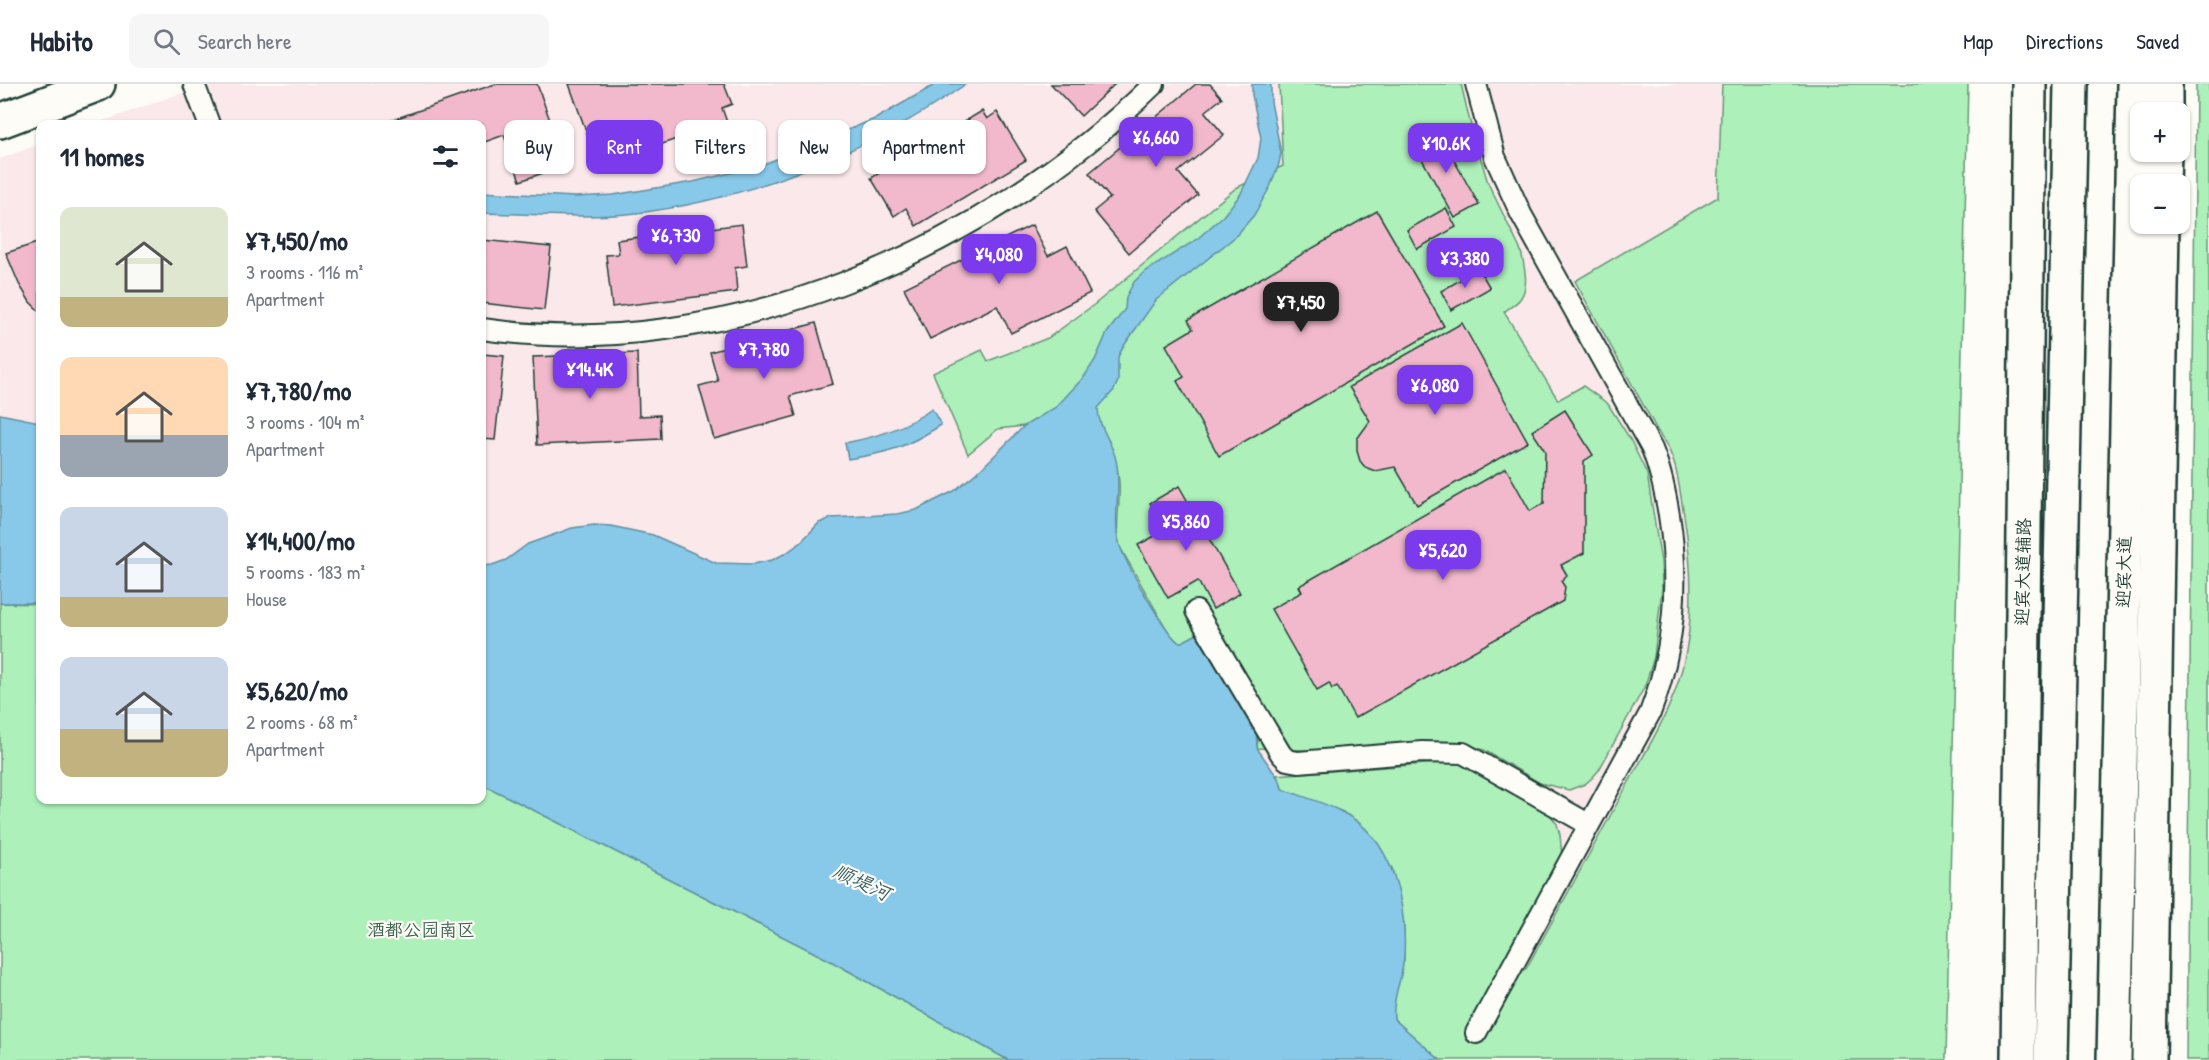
<!DOCTYPE html>
<meta charset="utf-8">
<style>
:root{--surface:#fff;--page:#f6f6f7;--text:#1f2937;--muted:#747a83;--line:#e0e1e3;--accent:#7c3aed}
body{margin:0;font-family:"Patrick Hand","LXGW WenKai TC",sans-serif;background:var(--page);color:var(--text);height:100vh;display:flex;flex-direction:column;font-size:22px;white-space:nowrap}
*{box-sizing:border-box;margin:0}
p{font-size:20px;color:var(--muted)}
.icon{flex:none;width:33px;height:33px;fill:none;stroke:currentColor;stroke-width:2;stroke-linecap:round;stroke-linejoin:round}
.map{position:relative;flex:1;overflow:hidden}
.sheet{position:absolute;left:36px;top:36px;width:450px;height:684px;display:flex;flex-direction:column;background:var(--surface);border-radius:12px;box-shadow:0 2px 4px #0004}
.sheet>*{flex:none}
.top-card{position:absolute;left:504px;top:36px;width:570px;height:54px;display:flex;gap:12px}
.fabs{position:absolute;left:2130px;top:18px;display:grid;gap:12px}
.fabs a{display:grid;place-items:center;width:60px;height:60px;border-radius:12px;background:var(--surface);box-shadow:0 2px 4px #0004;font-size:30px}
.price{position:absolute;translate:-50% -51px;padding:0 14px;border-radius:12px;background:var(--accent);color:#fff;font-size:20px;line-height:39px;filter:drop-shadow(0 2px 3px #0008)}
.price::after{content:'';position:absolute;left:50%;top:36px;width:18px;height:14px;margin-left:-9px;background:inherit;clip-path:polygon(0 0,100% 0,50% 100%)}
.price.on{background:#222;color:#fff}
ul{padding:0;list-style:none}
li{display:flex;align-items:center;gap:18px;height:150px;padding:0 24px}
li span{display:grid;place-items:center;flex:none;width:168px;height:120px;border-radius:12px;color:#555}
li>.icon{margin-inline-start:auto}
span .icon{width:72px;height:72px;fill:#fffc;stroke-width:1}
li b{font-size:26px}
h2{display:flex;justify-content:space-between;align-items:center;height:72px;padding:0 24px;font-size:26px}
.tag{padding:0 21px;border-radius:12px;background:var(--surface);box-shadow:0 2px 4px #0004;font-size:21px;line-height:54px}
.tag.on{background:var(--accent);color:#fff}
header{display:flex;align-items:center;gap:36px;box-sizing:border-box;height:84px;padding:0 30px;background:var(--surface);border-bottom:2px solid var(--line)}
header strong{font-size:28px}
nav{display:flex;gap:33px;margin-inline-start:auto;font-size:21px}
.search{width:420px;height:54px;background:var(--page);display:flex;align-items:center;gap:15px;box-sizing:border-box;padding:0 21px;border-radius:12px;color:var(--muted);font-size:22px}
.map>svg:first-child{display:block}
.built{fill:#fae8ea}
.green{fill:#adf0ba;stroke:#669677;stroke-width:1.5}
.water{fill:#88c8e9;stroke:#5e90a1;stroke-width:1.5}
.building{fill:#f2b9cd;stroke:#1f3d34;stroke-width:1.5}
.lines{fill:none;stroke-linecap:round;stroke-linejoin:round}
.service-casing{stroke:#1f3d34;stroke-width:24}
.tertiary-casing{stroke:#1f3d34;stroke-width:38}
.primary-casing{stroke:#1f3d34;stroke-width:38}
.trunk-casing{stroke:#1f3d34;stroke-width:38}
.service{stroke:#fdfcf7;stroke-width:20}
.tertiary{stroke:#fdfcf7;stroke-width:33}
.primary{stroke:#fdfcf7;stroke-width:33}
.trunk{stroke:#fdfcf7;stroke-width:33}
.labels{text-anchor:middle;stroke-width:4.5;stroke-linejoin:round;paint-order:stroke}
.street-label{font-size:18px;fill:#1f3d34;stroke:#fdfcf7}
.park-label{font-size:18px;fill:#3b614f;stroke:#fdfcf7}
.water-label{font-size:20px;font-style:italic;fill:#396061;stroke:#fdfcf7}
</style>
<header>
<strong>Habito</strong>
<div class="search"><svg class="icon" aria-label="search" viewBox="0 0 24 24"><circle cx="10" cy="10" r="6"/><path d="M15 15l6 6"/></svg>Search here</div>
<nav><a>Map</a><a>Directions</a><a>Saved</a></nav>
</header>
<div class="map">
<svg width="2209" height="976" viewBox="0 0 2209 976">
<rect width="100%" height="100%" fill="#fdfcf7"/>
<filter id="ink" filterUnits="userSpaceOnUse"><feTurbulence type="fractalNoise" baseFrequency=".0167" numOctaves="2"/><feDisplacementMap in="SourceGraphic" scale="12" xChannelSelector="R" yChannelSelector="G"/><feConvolveMatrix kernelMatrix="1 2 1 2 8 2 1 2 1" color-interpolation-filters="sRGB"/></filter>
<g filter="url(#ink)">
<g class="built">
<path d="M207,0h1515l-4,118 62,801 -388,1v-136l-26,-39 -23,-17 -61,-23 -2,-8 -23,-33 -233,-322 -56,55 -33,21 -19,8 -19,4 -65,4 -13,5 -19,20 -28,17 -19,4 -37,-1 -63,-28 -42,-9 -17,-1 -22,3 -19,7 -25,9 -22,16 -14,5 -10,1v-442h-387z"/>
<path d="M40,60v278l-40,-8v-255z"/>
</g>
<g class="green">
<path d="M1279,0h182l9,38 18,61 33,68c3,15 9,35 -1,48 -4,5 -11,9 -16,13l54,88 25,-14 25,18 22,35 17,35 14,88 1,26 -8,69 -9,29 -46,84 -7,8 -7,6 -16,6 -29,-7 -56,-33 -25,-8 -135,9 -67,-3 1,-9 -58,-107 -17,10h-5l-8,-7 -50,-88c-6,-21 1,-44 -1,-65 -1,-15 -5,-27 -10,-41l-85,-15 -26,3 -30,25 -35,-81 49,-23 6,11 60,-23 47,-34 141,-116 47,-22z"/>
<path d="M1722,0h246l-22,976h-506l-46,-41 -2,-15 12,-45v-35l-12,-56 -49,-56 -61,-23 -2,-8 -4,-6 177,-13 13,2 83,49 8,11 3,11 2,22 -55,99 19,13c33,-60 66,-120 99,-180 21,-38 46,-77 57,-120 13,-49 10,-105 2,-154 -5,-27 -6,-56 -23,-78l-86,-156 143,-84z"/>
<path d="M2196,0h13v976h-23z"/>
<path d="M0,519l40,1v196h442v-16l347,176 179,100h-1008z"/>
</g>
<g class="water">
<path d="M936,0h30c-93,65 -216,116 -329,129 -51,6 -104,1 -155,0v-21l93,5 38,-2 80,-13 66,-16 118,-48z"/>
<path d="M1252,0h19v18l10,51 -2,11 -9,23 -16,28 -19,22 -79,63 -33,47 -5,10v24l-4,9 -16,18c0,20 14,33 18,52 6,26 -3,53 2,79 3,18 46,91 60,103h4l19,-10 55,94 1,22 23,33 2,8c19,7 41,13 60,23 51,25 65,92 62,144 -1,22 -12,40 -10,63l46,41h-432l-179,-100 -347,-176v-218l10,-1 14,-5 22,-16 25,-9 19,-7 22,-3 17,1 42,9 63,28 37,1 19,-4 14,-7 14,-10 19,-20 13,-5 65,-4 19,-4 38,-19 28,-23 42,-42 32,-19 28,-30 11,-17 12,-27 18,-24 1,-12 8,-15 9,-9 53,-33 27,-24 17,-21 18,-37 3,-20 -9,-43z"/>
<path d="M932,325l9,16c-34,22 -53,28 -93,34l-3,-16c35,-7 57,-14 87,-34z"/>
<path d="M0,330l40,8v181h-40z"/>
</g>
<g class="building">
<path d="M495,0h42l29,81 -46,16 -16,-46 -22,8v-19h-102z"/>
<path d="M569,0h155l8,20 -10,4 6,17 -48,18 -1,-5 -80,29z"/>
<path d="M1051,0h64l-34,32z"/>
<path d="M1196,0h14l12,14 -17,14 19,23 -46,37 20,23 -69,58 -35,-42 16,-13 -21,-25z"/>
<path d="M982,27l5,8 10,-7 29,48 -110,66 -10,-18 -12,8 -23,-38z"/>
<path d="M1437,46l42,75 -24,13 -42,-75z"/>
<path d="M1446,124l10,19 -39,22 -10,-19z"/>
<path d="M1377,127l67,115 -225,130 -42,-75 7,-4 -18,-32 27,-16 -5,-9z"/>
<path d="M742,140l5,42 -12,2 2,24 -125,15 -6,-52 13,-1 -2,-14z"/>
<path d="M1032,141l16,31 19,-10 23,47 -79,40 -14,-27 -67,33 -26,-51z"/>
<path d="M482,156l69,7 -7,63 -62,-7z"/>
<path d="M40,158v70l-10,-10 -11,-18 -13,-31z"/>
<path d="M1479,185l11,19 -39,22 -10,-19z"/>
<path d="M816,239l17,61 -43,12 6,20 -82,23 -15,-53 19,-5 -8,-29z"/>
<path d="M1462,239l66,119 -111,63 -22,-38 -20,4 -10,-4 -5,-6 -3,-10v-12l13,-18 -21,-34z"/>
<path d="M637,269l2,63 21,-1 1,24 -124,6 -4,-88z"/>
<path d="M482,270l22,2 -9,84 -13,-1z"/>
<path d="M1565,326l28,45 -9,6v92l-23,12 6,10 -6,6 4,6 -2,14 -208,117 -18,-32 -5,3 -3,-6 -12,7 -46,-81 31,-17 -3,-6 207,-118 24,43 14,-8 1,-52 -13,-20z"/>
<path d="M1179,402l61,107 -27,16 -15,-28 -30,17 -30,-53 28,-15 -16,-27z"/>
</g>
<g class="lines">
<g class="service-casing">
<g id="service">
<path d="M194,0l15,40"/>
<path d="M482,245c242,35 500,-77 672,-245"/>
<path d="M1196,527l85,143 6,6 11,2 124,-10 41,1 125,71"/>
<path d="M1476,949l174,-320c25,-65 30,-129 19,-198 -4,-23 -8,-44 -17,-66l-131,-235 -26,-57 -19,-73"/>
</g>
</g>
<g class="tertiary-casing">
<path id="tertiary" d="M0,37l98,-37"/>
</g>
<g class="primary-casing">
<g id="primary">
<path d="M2165,28v-28"/>
<path d="M2163,100l1,-32"/>
<path d="M2018,976l11,-976"/>
<path d="M2149,976l13,-836"/>
</g>
</g>
<g class="trunk-casing">
<g id="trunk">
<path d="M2051,976l20,-976"/>
<path d="M2114,976l20,-976"/>
</g>
</g>
<use href="#service" class="service"/>
<use href="#tertiary" class="tertiary"/>
<use href="#primary" class="primary"/>
<use href="#trunk" class="trunk"/>
</g>
</g>
<g class="labels">
<g class="street-label">
<text transform="translate(2023 488) rotate(-89)" y="6">迎宾大道辅路</text>
<text transform="translate(2124 488) rotate(-89)" y="6">迎宾大道</text>
</g>
<g class="park-label">
<text x="421" y="852">酒都公园南区</text>
</g>
<g class="water-label">
<text transform="translate(862 798) rotate(25)" y="7">顺堤河</text>
</g>
</g>
</svg>
<div class="fabs">
<a>+</a>
<a>−</a>
</div>
<b class="price" style="left:1156px;top:84px">¥6,660</b>
<b class="price" style="left:1446px;top:90px">¥10.6K</b>
<b class="price" style="left:676px;top:182px">¥6,730</b>
<b class="price" style="left:999px;top:201px">¥4,080</b>
<b class="price" style="left:1465px;top:205px">¥3,380</b>
<b class="price on" style="left:1301px;top:249px">¥7,450</b>
<b class="price" style="left:764px;top:296px">¥7,780</b>
<b class="price" style="left:590px;top:316px">¥14.4K</b>
<b class="price" style="left:1435px;top:332px">¥6,080</b>
<b class="price" style="left:1186px;top:468px">¥5,860</b>
<b class="price" style="left:1443px;top:497px">¥5,620</b>
<div class="top-card">
<a class="tag">Buy</a>
<a class="tag on">Rent</a>
<a class="tag">Filters</a>
<a class="tag">New</a>
<a class="tag">Apartment</a>
</div>
<section class="sheet">
<h2>11 homes<svg class="icon" aria-label="filters" viewBox="0 0 24 24"><path d="M4 7h16M4 17h16"/><circle cx="9" cy="7" r="2"/><circle cx="15" cy="17" r="2"/></svg></h2>
<ul>
<li><span style="background:linear-gradient(#dfe7d0 75%,#c2b280 0)"><svg class="icon" aria-label="home" viewBox="0 0 24 24"><path d="M3 11l9-7 9 7M6 9v11h12V9"/></svg></span><div><b>¥7,450/mo</b><p>3 rooms · 116 m²</p><p>Apartment</p></div></li>
<li><span style="background:linear-gradient(#ffd9b3 65%,#9aa5b1 0)"><svg class="icon" aria-label="home" viewBox="0 0 24 24"><path d="M3 11l9-7 9 7M6 9v11h12V9"/></svg></span><div><b>¥7,780/mo</b><p>3 rooms · 104 m²</p><p>Apartment</p></div></li>
<li><span style="background:linear-gradient(#c9d6e8 75%,#c2b280 0)"><svg class="icon" aria-label="home" viewBox="0 0 24 24"><path d="M3 11l9-7 9 7M6 9v11h12V9"/></svg></span><div><b>¥14,400/mo</b><p>5 rooms · 183 m²</p><p>House</p></div></li>
<li><span style="background:linear-gradient(#c9d6e8 60%,#c2b280 0)"><svg class="icon" aria-label="home" viewBox="0 0 24 24"><path d="M3 11l9-7 9 7M6 9v11h12V9"/></svg></span><div><b>¥5,620/mo</b><p>2 rooms · 68 m²</p><p>Apartment</p></div></li>
</ul>
</section>
</div>
